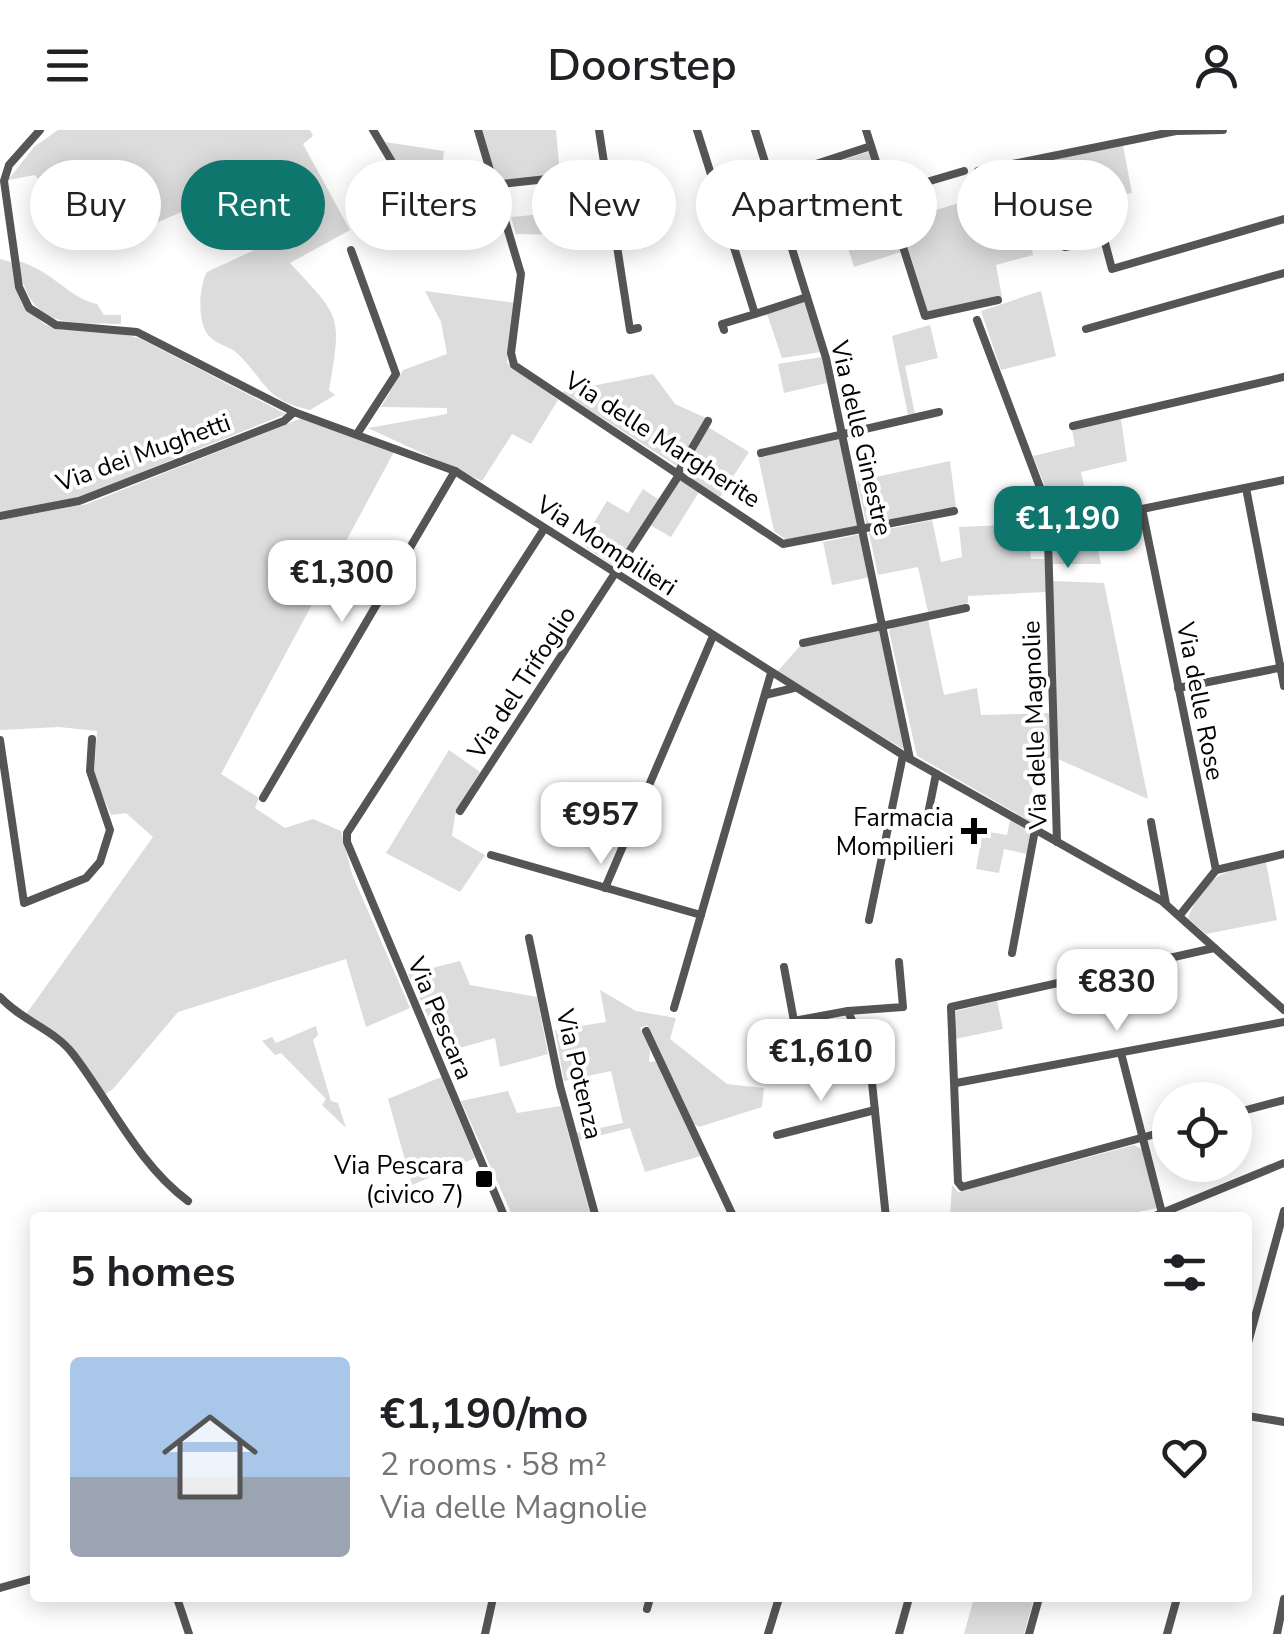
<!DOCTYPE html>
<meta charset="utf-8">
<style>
:root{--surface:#fff;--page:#f2f2f2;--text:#202124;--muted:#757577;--accent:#0f766e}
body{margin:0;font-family:"Nunito Sans",sans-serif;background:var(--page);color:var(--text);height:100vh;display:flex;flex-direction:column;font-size:38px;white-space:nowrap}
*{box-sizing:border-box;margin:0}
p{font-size:32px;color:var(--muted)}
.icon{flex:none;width:55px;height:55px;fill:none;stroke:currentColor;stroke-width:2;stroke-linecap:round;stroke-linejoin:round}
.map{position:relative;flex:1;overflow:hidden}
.sheet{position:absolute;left:30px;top:1082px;width:1222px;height:390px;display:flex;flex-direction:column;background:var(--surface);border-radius:10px;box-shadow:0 5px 25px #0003}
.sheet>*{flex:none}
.top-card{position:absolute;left:30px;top:30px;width:1225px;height:90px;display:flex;gap:20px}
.controls{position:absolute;left:1152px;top:952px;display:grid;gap:20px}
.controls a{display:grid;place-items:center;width:100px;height:100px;border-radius:50%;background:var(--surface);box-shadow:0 5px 25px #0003;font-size:50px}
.price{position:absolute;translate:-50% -85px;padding:0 22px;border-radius:20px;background:#fff;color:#222;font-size:32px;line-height:65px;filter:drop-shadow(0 2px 5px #0008)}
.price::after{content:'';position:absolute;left:50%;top:60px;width:30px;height:22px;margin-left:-15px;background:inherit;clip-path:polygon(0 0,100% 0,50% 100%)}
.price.current{background:var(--accent);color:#fff}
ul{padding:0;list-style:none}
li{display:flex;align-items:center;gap:30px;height:250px;padding:0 40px}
li span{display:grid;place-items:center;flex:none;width:280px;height:200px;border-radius:10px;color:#555}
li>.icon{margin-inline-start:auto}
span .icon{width:120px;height:120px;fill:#fffc;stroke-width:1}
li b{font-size:42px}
h2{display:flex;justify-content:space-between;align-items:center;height:120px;padding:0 40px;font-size:42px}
.chip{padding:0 35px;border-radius:45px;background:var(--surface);box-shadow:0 5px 25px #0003;font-size:35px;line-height:90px}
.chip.current{background:var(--accent);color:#fff}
header{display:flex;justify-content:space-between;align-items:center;height:130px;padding:0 40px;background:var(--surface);font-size:45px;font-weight:600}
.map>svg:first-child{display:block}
.green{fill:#dcdcdc}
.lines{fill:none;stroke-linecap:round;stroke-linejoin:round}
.minor{stroke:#555;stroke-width:8}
.poi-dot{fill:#000;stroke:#fff;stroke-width:4}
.labels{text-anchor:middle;stroke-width:8;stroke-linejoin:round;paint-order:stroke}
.street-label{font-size:25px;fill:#000;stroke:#fff}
.poi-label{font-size:25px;fill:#000;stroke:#fff;text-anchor:end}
</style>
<header><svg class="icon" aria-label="menu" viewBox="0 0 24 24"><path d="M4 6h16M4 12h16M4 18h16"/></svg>Doorstep<svg class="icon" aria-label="person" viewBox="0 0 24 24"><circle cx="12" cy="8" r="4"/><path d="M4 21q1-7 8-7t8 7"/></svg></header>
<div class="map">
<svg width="1284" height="1504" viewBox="0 0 1284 1504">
<rect width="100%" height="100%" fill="#fff"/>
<g class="green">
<path d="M58,0h252l3,6 -10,8 47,86 -60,33c51,55 52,51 39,127l6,5 -25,15c-46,-10 -44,-29 -72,-56 -7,-7 -19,-9 -27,-16 -14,-11 -13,-51 -4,-66l71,-33 -20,-48 -17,16 -45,-1 -52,22 -17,-10 -3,-42 -5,-6 -29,2 1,32 -14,2 -5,-11 -15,6 -2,-6 -17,-3 6,-6 -9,-11 -27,5 26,-33z"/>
<path d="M482,0h74l4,45 -58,5 -12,-14z"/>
<path d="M385,12l59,9 -5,42 -31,-11z"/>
<path d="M1123,15l9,48 -68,12 -9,-47z"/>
<path d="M870,21l10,34 -47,14 -10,-32z"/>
<path d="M648,34l9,30 -42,6 -4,-30z"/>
<path d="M982,66l8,32 36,-8 7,35 -37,10 6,32 -74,16 -28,-92z"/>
<path d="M565,82l2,23 -51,-1 -5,-17z"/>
<path d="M890,88l11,34 -47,15 -11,-35z"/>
<path d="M0,129l11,3 11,42 22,20 17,6 50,1 28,7 147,76 -209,84 -77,15z"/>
<path d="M18,131c35,10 51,37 79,43l7,11h17v9c-58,-1 -92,4 -103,-63z"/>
<path d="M425,161l90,12 -8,60 51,37 -27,44 -19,-10 -30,47 -114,-53 79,-14v-6l-66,-1 22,-37 44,-16 -6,-32z"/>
<path d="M1041,161l15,65 -55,14 -20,-59z"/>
<path d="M805,170l16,52 -39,6 -15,-44z"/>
<path d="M930,195l8,33 -33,8 10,48 -7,1 -16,-79z"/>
<path d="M822,227l5,26 -43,10 -6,-29z"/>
<path d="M653,244l22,30 31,14 -29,48 -116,-74z"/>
<path d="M302,288l93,32 -174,324 38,24 -4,10 30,20 28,-9 28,12 11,43 58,134 -44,19 -20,-68 -168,53 -65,77 -11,7 -32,-52 -46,-27 129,-180 -27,-24 -15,2 -17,-39 3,-45 -38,-4 -59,3v-210l87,-16z"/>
<path d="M1121,289l6,42 -46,11 20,92h-49l-3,-68 -16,-40 42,-10 -3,-16z"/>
<path d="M708,297l41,25 -29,45 -39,-25z"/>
<path d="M840,307l20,91 -71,14 -15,-11 -16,-75z"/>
<path d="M950,331l6,46 -89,19 -10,-45z"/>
<path d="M680,350l19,12 -28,45 -21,-12z"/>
<path d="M643,359l16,11 -45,66 -33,-22 26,-43 21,12z"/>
<path d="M932,390l9,42 21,-5 -3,-30 69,-3 3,35h14l1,33 -78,4v7l-40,9 -10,-45 -40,8 -9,-42z"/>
<path d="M861,404l10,43 -39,8 -9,-43z"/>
<path d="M1052,451l52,2 44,216 -90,-40z"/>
<path d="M928,489l16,76 33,-7 4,27 69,-2 2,45 -20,1 1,64 -116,-67 -28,-125 4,-5z"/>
<path d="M883,499l22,113 -2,7 -126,-77 24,-27z"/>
<path d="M449,620l31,22 -25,43 -3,21 33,19 -25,37 -74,-39z"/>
<path d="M1010,690l22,11 -5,23 -23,-5 -5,24 -23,-4 7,-38 24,4z"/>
<path d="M1266,732l11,58 -71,14 -18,-16c19,-44 34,-47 78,-56z"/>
<path d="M460,831l10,24 67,12 11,57 -48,13 -5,-29 -50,14 -37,-78z"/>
<path d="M600,860l36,21 40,7 -6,21 57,45 37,4 -2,19 -63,20 -5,-3 -47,-99 -7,3 10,22 -1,12 8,-1 44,95 -56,16 -15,-44 -52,13 -2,-8 47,-10 -12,-52 -47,10 -9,-51 51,-8z"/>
<path d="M997,871l6,28 -48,10 1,-28z"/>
<path d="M316,896l2,9 -5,5 18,61 7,2 8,25 -24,-23 4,-6 -45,-46 -6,2 -13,-14 10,-4 4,6z"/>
<path d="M441,947l34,81 -63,27 -24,-86z"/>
<path d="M508,961l9,22 44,-7 30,111h-78l-52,-116z"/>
<path d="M1134,1015l8,4 15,59 -48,10h-159l2,-33 6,7z"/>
<path d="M974,1468h60l-10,36h-60z"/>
</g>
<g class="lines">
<g class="minor">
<path d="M40,0l-31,35 -5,16 15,106 10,21 27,17 81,7 157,80 161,59 448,284 259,146 122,109"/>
<path d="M373,0l34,57 9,6 83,9"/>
<path d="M478,0l43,144 -10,79 3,12 269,179 171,-33"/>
<path d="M599,0l31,200 8,-2"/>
<path d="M697,0l58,184 52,-17"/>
<path d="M755,0l71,228 84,401"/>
<path d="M866,0l59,186 73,-16"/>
<path d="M978,41l198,-40 47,-1"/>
<path d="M770,49l101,-33"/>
<path d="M493,55l54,-6"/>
<path d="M886,64l78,-23"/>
<path d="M1065,117l39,-8 8,30 172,-50"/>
<path d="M351,120l45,124 -39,60"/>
<path d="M977,190l70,186 10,336"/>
<path d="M1086,199l198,-56"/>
<path d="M724,200l-2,-6 33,-10"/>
<path d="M1073,296l211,-49"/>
<path d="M761,323l178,-41"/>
<path d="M677,344l31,-53"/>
<path d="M1246,358l38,198"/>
<path d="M0,386l79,-15 205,-80 10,-9"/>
<path d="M803,513l163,-35"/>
<path d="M1178,558l106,-21"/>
<path d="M765,565l29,-7"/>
<path d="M0,610l24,163 62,-25 14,-16 10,-32 -20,-59 2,-32"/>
<path d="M263,668l192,-327"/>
<path d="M460,681l219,-336"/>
<path d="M1151,692l15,82"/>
<path d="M926,694l10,-50"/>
<path d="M491,725l210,60"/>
<path d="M1216,740l68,-16"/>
<path d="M605,758l108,-252"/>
<path d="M1180,785l36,-45 -74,-361 142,-29"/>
<path d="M869,790l34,-165"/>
<path d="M529,808l31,148 36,132"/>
<path d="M1012,823l23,-123"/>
<path d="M784,837l10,54 54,-10"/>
<path d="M0,867c22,24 55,33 73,57 37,48 65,110 115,147"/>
<path d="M674,878l97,-335"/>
<path d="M646,901l88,187"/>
<path d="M1121,923l41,160"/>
<path d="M956,953l328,-61"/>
<path d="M1235,983l49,-13"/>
<path d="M1170,1000l-208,57 -4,-5 -7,-175 263,-59"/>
<path d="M777,1005l98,-25"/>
<path d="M505,1088l-158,-376v-9l197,-304"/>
<path d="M886,1088l-16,-155 -22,-52 55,-4 -4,-45"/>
<path d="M1150,1088l134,-55"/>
<path d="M1248,1213l36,-132"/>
<path d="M1248,1286l36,6"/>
<path d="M0,1458l35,-10"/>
<path d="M177,1468l12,36"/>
<path d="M647,1479l3,-11"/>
<path d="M485,1504l8,-36"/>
<path d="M768,1504l11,-36"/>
<path d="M899,1504l10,-36"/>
<path d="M1029,1504l10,-36"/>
<path d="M1167,1504l10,-36"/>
<path d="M1277,1504l7,-35"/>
</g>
</g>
<g class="poi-dot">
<path d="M969 686h10v10h10v10h-10v10h-10v-10h-10v-10h10z"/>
<rect x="474" y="1039" width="20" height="20" rx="5"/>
</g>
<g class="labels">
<g class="street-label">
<text transform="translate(862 308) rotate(77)" y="9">Via delle Ginestre</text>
<text transform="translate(663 309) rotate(33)" y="9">Via delle Margherite</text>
<text transform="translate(143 322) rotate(-20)" y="9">Via dei Mughetti</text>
<text transform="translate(607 415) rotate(33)" y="9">Via Mompilieri</text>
<text transform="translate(521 552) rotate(-57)" y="9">Via del Trifoglio</text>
<text transform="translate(1201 571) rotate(79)" y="9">Via delle Rose</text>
<text transform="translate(1034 595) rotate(-92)" y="9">Via delle Magnolie</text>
<text transform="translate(441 888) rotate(67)" y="9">Via Pescara</text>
<text transform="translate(580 944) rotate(77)" y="9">Via Potenza</text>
</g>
<g class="poi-label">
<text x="954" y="696">Farmacia<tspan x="954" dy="29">Mompilieri</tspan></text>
<text x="464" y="1044">Via Pescara<tspan x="464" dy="29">(civico 7)</tspan></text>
</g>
</g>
</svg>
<div class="controls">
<a><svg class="icon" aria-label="locate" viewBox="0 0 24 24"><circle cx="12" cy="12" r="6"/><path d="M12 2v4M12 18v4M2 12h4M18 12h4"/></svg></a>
</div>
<b class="price current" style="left:1068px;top:441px">€1,190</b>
<b class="price" style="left:342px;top:495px">€1,300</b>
<b class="price" style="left:601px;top:737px">€957</b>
<b class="price" style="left:1117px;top:904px">€830</b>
<b class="price" style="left:821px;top:974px">€1,610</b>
<div class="top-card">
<a class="chip">Buy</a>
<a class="chip current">Rent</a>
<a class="chip">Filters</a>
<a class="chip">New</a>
<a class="chip">Apartment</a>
<a class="chip">House</a>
</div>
<section class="sheet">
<h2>5 homes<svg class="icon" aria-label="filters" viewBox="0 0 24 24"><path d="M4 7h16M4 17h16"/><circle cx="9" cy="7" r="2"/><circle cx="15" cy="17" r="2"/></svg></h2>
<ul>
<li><span style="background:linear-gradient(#a9c7e8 60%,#9aa5b1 0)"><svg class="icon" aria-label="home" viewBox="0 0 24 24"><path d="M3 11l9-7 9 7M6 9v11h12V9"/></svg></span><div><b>€1,190/mo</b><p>2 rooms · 58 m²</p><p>Via delle Magnolie</p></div><svg class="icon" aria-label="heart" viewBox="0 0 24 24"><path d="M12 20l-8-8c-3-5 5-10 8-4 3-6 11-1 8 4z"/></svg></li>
</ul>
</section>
</div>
